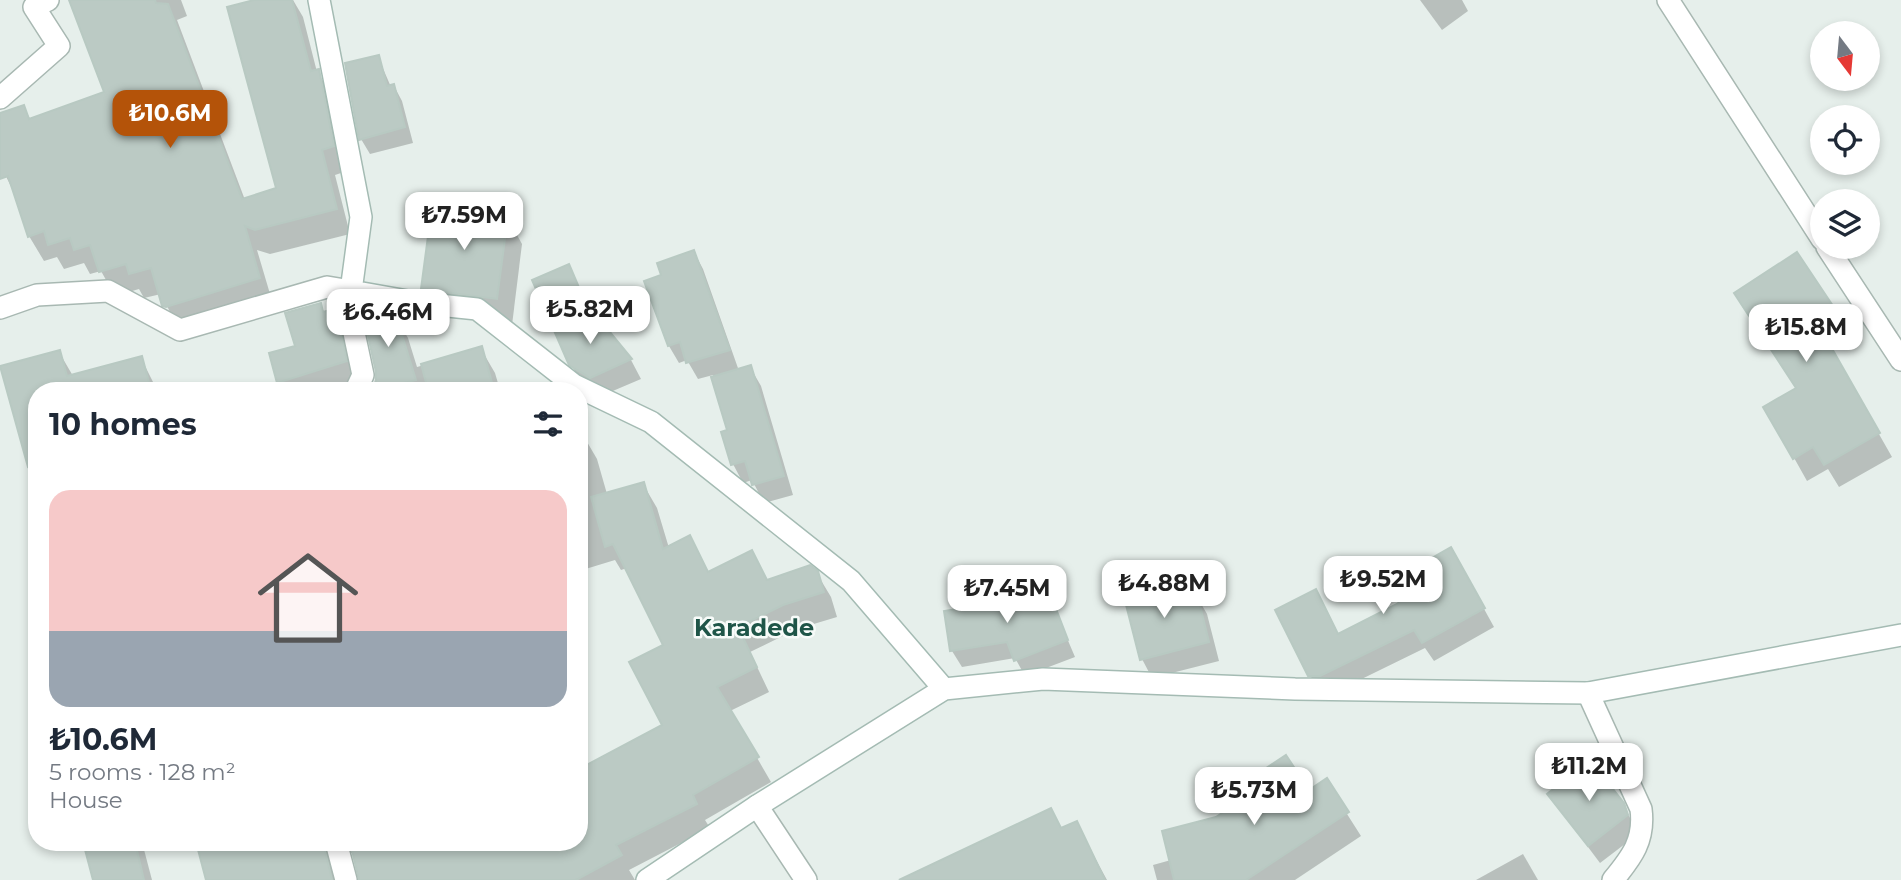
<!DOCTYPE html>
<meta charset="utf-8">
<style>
:root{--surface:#fff;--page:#f6f6f7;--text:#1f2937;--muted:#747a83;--accent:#b45309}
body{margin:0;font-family:Montserrat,sans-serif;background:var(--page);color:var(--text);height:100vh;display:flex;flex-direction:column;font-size:26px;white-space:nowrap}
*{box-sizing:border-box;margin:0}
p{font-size:23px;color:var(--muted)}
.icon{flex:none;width:38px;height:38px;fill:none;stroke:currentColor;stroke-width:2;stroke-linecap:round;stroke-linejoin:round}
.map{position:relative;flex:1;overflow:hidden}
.side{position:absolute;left:28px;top:382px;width:560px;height:469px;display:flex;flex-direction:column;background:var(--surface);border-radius:28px;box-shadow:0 4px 10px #0003}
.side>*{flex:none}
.needle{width:46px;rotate:164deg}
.controls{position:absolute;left:1810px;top:21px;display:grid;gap:14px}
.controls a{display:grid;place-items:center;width:70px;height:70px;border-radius:50%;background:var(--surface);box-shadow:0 4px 10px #0003;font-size:35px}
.price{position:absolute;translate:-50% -60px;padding:0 16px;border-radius:14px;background:#fff;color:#222;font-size:23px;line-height:46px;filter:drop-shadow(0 2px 4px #0008)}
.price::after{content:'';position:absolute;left:50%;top:42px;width:21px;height:16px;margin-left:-10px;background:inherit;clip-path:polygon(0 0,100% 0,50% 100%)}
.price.active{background:var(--accent);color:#fff}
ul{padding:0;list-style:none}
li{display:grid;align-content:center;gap:14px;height:371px;padding:0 21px}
li span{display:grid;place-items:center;height:217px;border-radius:21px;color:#555}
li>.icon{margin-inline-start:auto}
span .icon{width:126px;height:126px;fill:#fffc;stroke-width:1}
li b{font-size:30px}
h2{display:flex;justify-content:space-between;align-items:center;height:84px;padding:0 21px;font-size:30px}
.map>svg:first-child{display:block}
.shadow{fill:#0003}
.building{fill:#bbcac4;stroke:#b8c9c2;stroke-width:2}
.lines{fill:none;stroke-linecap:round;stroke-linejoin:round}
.street-casing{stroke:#a8b8b2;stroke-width:24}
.secondary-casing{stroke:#a4bbb3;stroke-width:24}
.street{stroke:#fff;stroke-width:21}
.secondary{stroke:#fff;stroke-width:21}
.labels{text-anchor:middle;stroke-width:5;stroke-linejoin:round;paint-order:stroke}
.quarter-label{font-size:24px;font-weight:bold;fill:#1f5548;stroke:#f7fbf9}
</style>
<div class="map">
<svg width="1901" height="880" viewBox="0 0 1901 880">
<rect width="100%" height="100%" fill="#e6efeb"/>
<g class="shadow">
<path d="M71,0h110l6,16 -10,4 68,180 33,-11 -18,-189h33l10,17 14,55 16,24 14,75 -12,4 15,59 -80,20 -13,-4 16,54 -94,26 -18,-36 -17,4 -5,-9 -24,7 -14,-25 -11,3 -6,-11 -20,6 -7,-12 -13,4 -15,-25 -12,-37 -17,-35v-50l23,-7 8,13 76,-26z"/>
<path d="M1420,0h42l6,11 -26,19z"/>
<path d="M378,57l13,30 3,-1 8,15 11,42 -43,11 -9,-15z"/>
<path d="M507,217l15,27 -10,81 -74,-10 -15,-27z"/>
<path d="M694,252l9,17 36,102 11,-4 11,19 32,109 -29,8 -12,-23 -9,3 -10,-19 -3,-33 -17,-56 -15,4 -11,-19 -8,3 -10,-17 -23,-64 17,-6z"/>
<path d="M1797,255l51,81 -18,12 62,109 -53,30 -11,-18 -21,12 -41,-73 31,-18z"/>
<path d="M568,267l25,50 38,43 10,19 -40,17 -19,-13 -11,-19 -6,-40 -9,-1 -11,-19z"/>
<path d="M320,305l5,8 11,-3 11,18 11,62 -8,-7 -24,7h-42l-5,-8z"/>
<path d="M394,314l14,24 9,29 64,-18 14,24 5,17h-128z"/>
<path d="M59,352l14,24 68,-18 16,32h-120v88l-8,-14 -27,-97z"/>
<path d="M583,435l14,24 10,35 36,-10 14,24 12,40 21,-10 19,35 43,-21 16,29 48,-9 15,25 6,20 -40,12 -47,23 19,40 -39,19 41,71 -66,38 5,8 -81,42 6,10h-275l-6,-27h-8l-7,27h-131l-10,-38h381l85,-116 1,-80 -38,-78 -6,2 -6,-10 -36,11v-135z"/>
<path d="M1451,549l43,78 -60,34 -9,-13 -94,46h-10l-11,-19 91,-71z"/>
<path d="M1160,582l11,19 25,-6 11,19 12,47 -67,17 -10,-19z"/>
<path d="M1030,590l10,18 12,-5 23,54 -50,19 -10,-18 -53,9 -10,-16 -6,-38 41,-7z"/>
<path d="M1326,781l35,55 -66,44h-138l-4,-15 18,-5 45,-42 38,-24 55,-1z"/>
<path d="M1549,795l74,9 15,30 -38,29z"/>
<path d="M1076,823l31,57h-204l159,-50z"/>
<path d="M85,842h57l10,38h-57z"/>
<path d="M1523,854l15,26h-62z"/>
</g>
<g class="building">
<path d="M69,0h86l1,3 12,1 74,195 34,-11 -49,-181 27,-7h38l19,71 8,-2 15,77 -12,4 15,59 -82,21 -10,-4 15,52 -94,29 -4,-1 -11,-38 -22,6 -3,-10 -27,8 -9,-27 -16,5 -4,-12 -22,7 -4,-14 -16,6 -20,-61 -8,3v-66l24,-8 5,14 75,-27z"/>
<path d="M379,55l8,31 7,-2 11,43 -46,13 -14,-77z"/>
<path d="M432,206l76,10 -11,83 -76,-10z"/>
<path d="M694,250l36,100 -44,13 -6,-21 -12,4 -24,-65 17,-6 -4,-12z"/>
<path d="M1797,252l40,60 -19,12 62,109 -56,32 -11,-18 -20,12 -30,-52 33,-19 -62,-95z"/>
<path d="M569,264l20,47 -46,-6 -11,-25z"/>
<path d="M321,303l2,9 14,-4 10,53 -70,22 -8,-30 26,-7 -10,-33z"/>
<path d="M374,308l21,4 21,68 -40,10v-18l-13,-59z"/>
<path d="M595,314l37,45 -42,19 -21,-13 -17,-39z"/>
<path d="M482,346l12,44h-66l-7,-26z"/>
<path d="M60,350l7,26 75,-20 9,34h-114v75l-9,2 -28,-101z"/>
<path d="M751,365l33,111 -32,9 -7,-24 -14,4 -10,-33 6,-2 -16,-53z"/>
<path d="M644,482l19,67 27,-14 18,37 44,-22 15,30 43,-15 8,6 6,21 -41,13 -45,22 19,40 -40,20 42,70 -66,38 4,9 -81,41 6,10 -46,25h-217l-9,-38h229v-73l83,-44 -33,-63 34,-17 -50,-101 -8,3 -14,-50z"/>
<path d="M1451,547l34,61 -63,35 -8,-13 -94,46h-12l-33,-66 41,-21 22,45 61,-31 -11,-20z"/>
<path d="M1160,580l6,21 31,-8 12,49 -69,18 -18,-71z"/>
<path d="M1031,588l7,19 15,-6 15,39 -54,21 -7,-19 -57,9 -6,-40 43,-7z"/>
<path d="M1286,755l23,35 18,-12 22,34 -103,68h-72l-12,-49 54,-14 36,-24 -7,-11z"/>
<path d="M1590,760l34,43 4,12 -40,31 -41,-52z"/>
<path d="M1051,808l10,20 16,-7 28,59h-206z"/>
<path d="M83,842h52l9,38h-51z"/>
<path d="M196,842h127l9,38h-126z"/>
</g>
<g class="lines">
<g class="street-casing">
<g id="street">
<path d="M1668,0l154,239"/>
<path d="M0,98l59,-52 -25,-39 14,-7"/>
<path d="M1827,247l74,113"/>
<path d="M0,308l37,-13 71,-4 72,39 147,-43 24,4 -1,23 13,61 -7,15"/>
<path d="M1588,693l53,116c4,31 -9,48 -28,71"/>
<path d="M757,806l49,74"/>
<path d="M336,842l10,38"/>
</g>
</g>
<g class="secondary-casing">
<g id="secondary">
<path d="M319,0l42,217 -10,74 68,12 58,6 97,76 77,37 200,159 93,108"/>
<path d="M647,880l110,-74 187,-117 99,-10 252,10 293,4 313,-58"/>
</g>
</g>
<use href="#street" class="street"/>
<use href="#secondary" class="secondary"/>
</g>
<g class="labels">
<g class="quarter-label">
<text x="754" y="636">Karadede</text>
</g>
</g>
</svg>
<div class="controls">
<a><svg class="needle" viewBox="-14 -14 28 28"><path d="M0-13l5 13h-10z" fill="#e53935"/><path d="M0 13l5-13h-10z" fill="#747a83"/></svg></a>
<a><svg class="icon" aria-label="locate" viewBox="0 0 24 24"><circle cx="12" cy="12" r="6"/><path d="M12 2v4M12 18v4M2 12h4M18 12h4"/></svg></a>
<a><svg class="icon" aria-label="layers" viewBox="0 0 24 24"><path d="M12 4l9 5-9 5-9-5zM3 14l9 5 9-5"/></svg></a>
</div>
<b class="price active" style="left:170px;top:150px">₺10.6M</b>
<b class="price" style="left:464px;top:252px">₺7.59M</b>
<b class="price" style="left:590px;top:346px">₺5.82M</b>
<b class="price" style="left:388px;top:349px">₺6.46M</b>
<b class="price" style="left:1806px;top:364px">₺15.8M</b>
<b class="price" style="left:1383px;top:616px">₺9.52M</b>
<b class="price" style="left:1164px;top:620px">₺4.88M</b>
<b class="price" style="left:1007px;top:625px">₺7.45M</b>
<b class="price" style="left:1589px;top:803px">₺11.2M</b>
<b class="price" style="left:1254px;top:827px">₺5.73M</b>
<section class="side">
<h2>10 homes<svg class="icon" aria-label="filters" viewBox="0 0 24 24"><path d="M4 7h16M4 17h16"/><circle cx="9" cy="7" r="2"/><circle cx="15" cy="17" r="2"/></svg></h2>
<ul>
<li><span style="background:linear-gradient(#f6c9c9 65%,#9aa5b1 0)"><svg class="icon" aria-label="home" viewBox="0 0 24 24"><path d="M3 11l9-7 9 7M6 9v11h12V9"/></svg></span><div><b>₺10.6M</b><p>5 rooms · 128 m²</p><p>House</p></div></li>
</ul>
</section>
</div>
